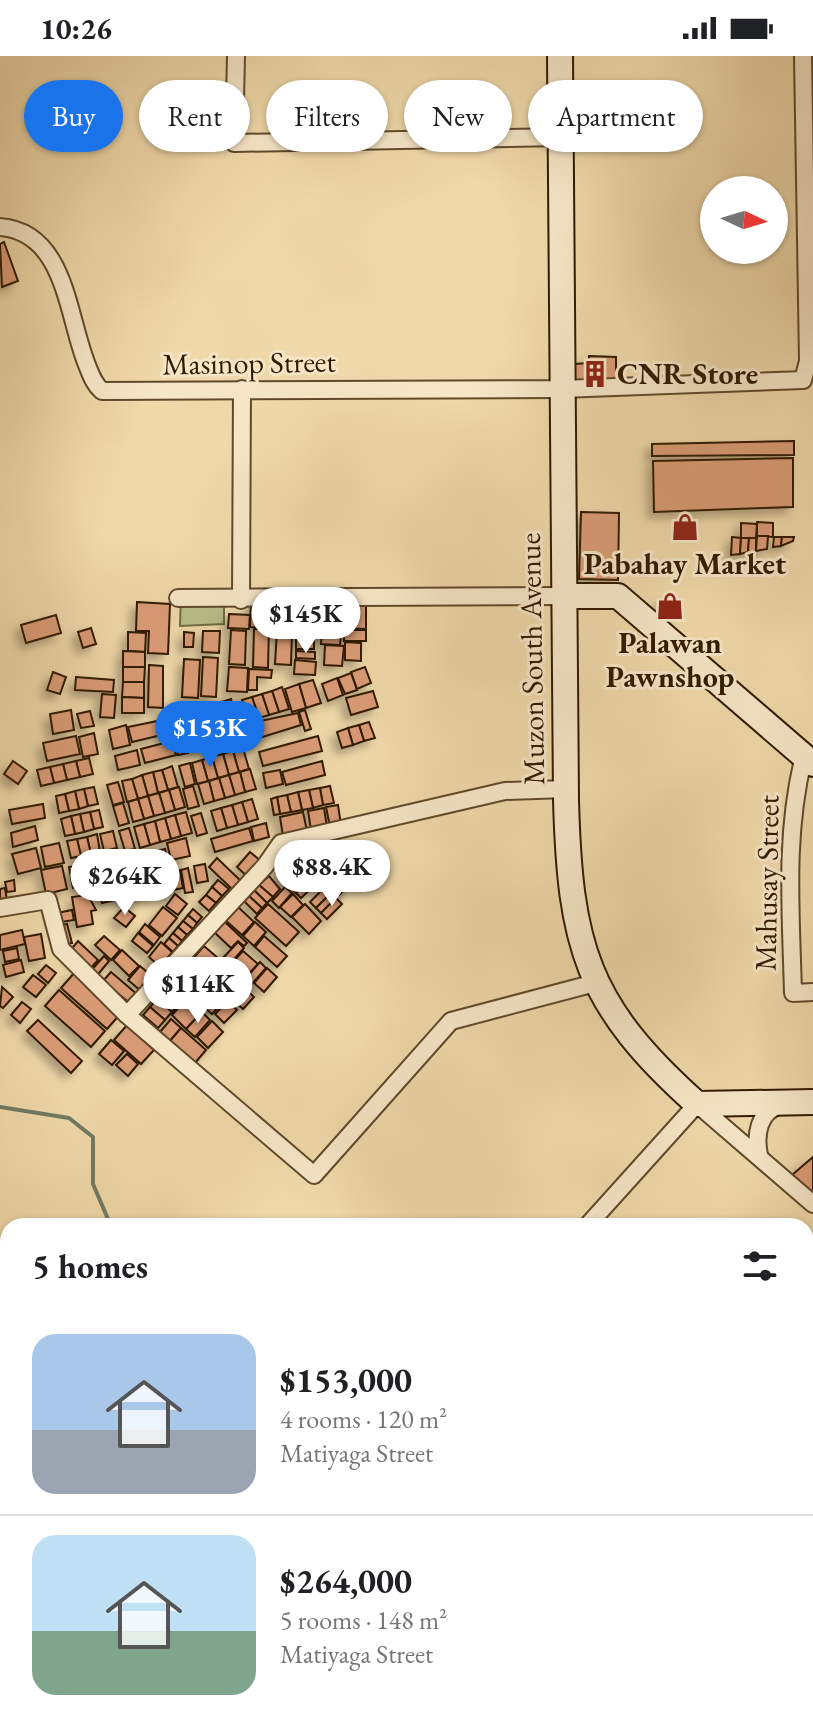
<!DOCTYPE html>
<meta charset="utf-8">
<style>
:root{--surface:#fff;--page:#f6f6f6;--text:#202124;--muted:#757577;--line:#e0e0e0;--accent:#1a73e8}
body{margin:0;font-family:"EB Garamond",serif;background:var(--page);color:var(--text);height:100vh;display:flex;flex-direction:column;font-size:30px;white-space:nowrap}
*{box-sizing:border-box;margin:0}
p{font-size:26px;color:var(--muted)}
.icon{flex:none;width:44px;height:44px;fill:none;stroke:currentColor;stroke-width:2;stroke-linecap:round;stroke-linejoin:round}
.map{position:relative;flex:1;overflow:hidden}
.side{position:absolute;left:0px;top:1162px;width:814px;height:512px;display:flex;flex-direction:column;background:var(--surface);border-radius:24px 24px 0 0;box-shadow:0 2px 6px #0004}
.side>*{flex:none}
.hud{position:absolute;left:24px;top:24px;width:766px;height:72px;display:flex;gap:16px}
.needle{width:52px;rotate:94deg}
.fabs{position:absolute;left:700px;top:120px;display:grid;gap:16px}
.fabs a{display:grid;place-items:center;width:88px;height:88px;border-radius:50%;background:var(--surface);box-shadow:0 2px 6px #0004;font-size:40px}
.price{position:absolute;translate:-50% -68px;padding:0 18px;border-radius:28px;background:#fff;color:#222;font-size:26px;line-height:52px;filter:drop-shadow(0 2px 4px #0008)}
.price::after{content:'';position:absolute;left:50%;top:48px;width:24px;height:18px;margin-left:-12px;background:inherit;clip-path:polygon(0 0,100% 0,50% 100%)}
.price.on{background:var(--accent);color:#fff}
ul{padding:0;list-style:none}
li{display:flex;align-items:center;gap:24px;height:200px;padding:0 32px}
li+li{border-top:2px solid var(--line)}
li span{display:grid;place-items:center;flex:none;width:224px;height:160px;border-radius:24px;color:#555}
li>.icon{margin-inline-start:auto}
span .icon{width:96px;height:96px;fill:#fffc;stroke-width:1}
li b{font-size:34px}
h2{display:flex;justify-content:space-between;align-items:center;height:96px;padding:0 32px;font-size:34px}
.tag{padding:0 28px;border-radius:36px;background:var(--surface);box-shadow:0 2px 6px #0004;font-size:28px;line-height:72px}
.tag.on{background:var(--accent);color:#fff}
.status{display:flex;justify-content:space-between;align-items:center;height:56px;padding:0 40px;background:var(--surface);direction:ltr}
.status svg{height:22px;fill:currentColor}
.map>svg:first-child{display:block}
.green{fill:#b8bf89;stroke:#746c44;stroke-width:2}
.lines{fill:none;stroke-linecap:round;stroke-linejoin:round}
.stream{stroke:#707a64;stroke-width:4}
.building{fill:#d99b75;stroke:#311a00;stroke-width:2;filter:url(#shadow)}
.street-casing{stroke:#604a2a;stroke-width:20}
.secondary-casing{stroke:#311a00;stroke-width:28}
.street{stroke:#f5e6c7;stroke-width:16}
.secondary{stroke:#f5e6c7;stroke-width:24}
.labels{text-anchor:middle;stroke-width:6;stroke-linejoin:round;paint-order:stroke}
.street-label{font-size:30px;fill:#311a00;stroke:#f5e6c7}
.poi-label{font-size:30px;font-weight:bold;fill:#311a00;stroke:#f5e6c7}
</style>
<div class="status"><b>10:26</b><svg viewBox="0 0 49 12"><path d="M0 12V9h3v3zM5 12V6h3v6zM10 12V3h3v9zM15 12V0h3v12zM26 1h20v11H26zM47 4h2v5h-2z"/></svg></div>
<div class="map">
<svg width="813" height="1674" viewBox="0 0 813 1674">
<defs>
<filter id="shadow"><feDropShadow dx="-6" dy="6" stdDeviation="4" flood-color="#0004"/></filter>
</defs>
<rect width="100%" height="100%" fill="#efd8a9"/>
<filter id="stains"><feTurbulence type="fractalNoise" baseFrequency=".0025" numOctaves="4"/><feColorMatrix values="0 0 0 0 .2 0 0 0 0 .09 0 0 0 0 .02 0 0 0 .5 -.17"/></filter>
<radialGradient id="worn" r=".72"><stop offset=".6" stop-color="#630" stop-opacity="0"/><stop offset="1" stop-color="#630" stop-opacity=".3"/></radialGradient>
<path class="green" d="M181,537l43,3v28l-44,2z"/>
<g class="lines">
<g class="stream">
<path d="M0,1051l69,11 24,19v47l18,42"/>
<path d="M806,1556l7,-3"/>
<path d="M806,1604l7,2"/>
</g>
</g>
<g class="building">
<path d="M4,186l14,39 -16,6 -2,-43z"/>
<path d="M589,300l27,1v28h-42v-21l15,-1z"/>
<path d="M794,385v14l-142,1v-12z"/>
<path d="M793,402v49l-139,5 -1,-51z"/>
<path d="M581,456l38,1 -1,67 -39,-1z"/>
<path d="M757,466l16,1v14l-16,-1z"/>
<path d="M741,467l16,1 -1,14h-15z"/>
<path d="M757,480h11l-1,13 -11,2z"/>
<path d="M732,481l9,1 -1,16 -9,1z"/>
<path d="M774,481h8l-1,9 -8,1z"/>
<path d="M782,481h12l-1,4 -12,5z"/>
<path d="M741,482h8l-1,14 -8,2z"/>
<path d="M749,482h7v13l-8,1z"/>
<path d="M676,540l3,17 -14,3 -4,-17z"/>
<path d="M137,546l33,2 -2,50 -20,-1 1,-22h-13z"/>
<path d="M251,546l8,1 -1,17h9v8l-17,-1z"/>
<path d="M262,548h7v14h-8z"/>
<path d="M276,549l43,1 -1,23 -43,-1z"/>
<path d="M321,550h19v12h-20z"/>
<path d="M344,550h22v23l-23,-1z"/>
<path d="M229,558l21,1 -1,14 -21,-1z"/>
<path d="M56,559l5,18 -35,10 -5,-18z"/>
<rect x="320" y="562" width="20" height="12"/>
<path d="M91,572l5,16 -13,4 -5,-16z"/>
<path d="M254,573h15l-1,39 -15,-1z"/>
<path d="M231,574l15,1 -1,34 -16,-1z"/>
<rect x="344" y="574" width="22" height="11"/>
<path d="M203,575h17l-1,22 -17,-1z"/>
<path d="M277,575l15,1 -1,33 -16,-1z"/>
<path d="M322,575l19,1 -1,13 -19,-1z"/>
<path d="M128,576l18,1 -1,19 -17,-1z"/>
<path d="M184,576l10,1 -1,14h-9z"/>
<rect x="296" y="576" width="18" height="17"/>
<path d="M345,586l16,1v18l-16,-1z"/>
<path d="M325,589l19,1 -2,20 -18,-1z"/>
<path d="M123,595l22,1v15h-22z"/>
<path d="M296,595l19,1v7l-19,-1z"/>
<path d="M203,601l15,1 -2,39 -15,-1z"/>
<path d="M184,603l16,1 -2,38 -16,-1z"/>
<path d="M295,604l21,2 -1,13 -21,-1z"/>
<path d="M149,609l14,1v42l-15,-1z"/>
<path d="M123,611h22l-1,15h-21z"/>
<path d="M229,611l19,1 -1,24 -20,-1z"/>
<path d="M365,611l6,16 -14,6 -6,-17z"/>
<path d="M249,613l23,1 -1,8 -14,-1v13h-9z"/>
<path d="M53,616l13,5 -6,17 -13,-4z"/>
<path d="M351,617l6,17 -12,4 -7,-16z"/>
<path d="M76,621l38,3 -1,12 -38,-2z"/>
<path d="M337,622l6,17 -15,6 -6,-17z"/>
<path d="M313,624l8,23 -15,5 -7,-24z"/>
<path d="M123,626h21v16l-22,-1z"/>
<path d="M299,628l7,24 -14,4 -7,-23z"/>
<path d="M282,631l7,22 -10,3 -7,-21z"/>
<path d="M272,635l7,21 -10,3 -7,-21z"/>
<path d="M373,635l5,16 -27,8 -5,-17z"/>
<path d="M102,638l14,1 -2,23 -14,-1z"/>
<path d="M262,638l7,21 -10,3 -7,-21z"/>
<path d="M122,641l22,1v15h-22z"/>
<path d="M252,641l7,21 -10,4 -7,-22z"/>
<path d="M231,643l5,18 -10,2 -4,-17z"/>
<path d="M222,646l4,17 -9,3 -5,-18z"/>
<path d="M212,648l5,18 -10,2 -4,-17z"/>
<path d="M203,651l4,17 -9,3 -5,-18z"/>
<path d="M193,653l5,18 -10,2 -4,-17z"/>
<path d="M71,654l3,20 -21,4 -3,-20z"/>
<path d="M305,654l6,19 -6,2 -6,-19z"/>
<path d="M90,655l4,15 -13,2 -4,-14z"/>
<path d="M179,657l4,18 -9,2 -5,-17z"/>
<path d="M298,657l3,12 -45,14 -5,-16z"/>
<path d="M167,663l3,14 -38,9 -4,-15z"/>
<path d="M232,666l4,18 -9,2 -5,-18z"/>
<path d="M369,666l6,16 -11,3 -5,-16z"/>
<path d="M222,668l5,18 -10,2 -4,-17z"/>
<path d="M126,669l4,20 -17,4 -4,-19z"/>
<path d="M359,669l5,16 -11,4 -5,-17z"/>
<path d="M213,671l4,17 -9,3 -5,-18z"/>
<path d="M348,672l5,17 -11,3 -5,-16z"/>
<path d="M203,673l5,18 -8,2 -5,-18z"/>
<path d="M195,675l5,18 -10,2 -4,-17z"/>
<path d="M94,677l4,21 -15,3 -4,-20z"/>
<path d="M183,679l5,18 -10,2 -5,-18z"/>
<path d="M76,680l4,18 -33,7 -4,-18z"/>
<path d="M318,680l4,15 -59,15 -4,-14z"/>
<path d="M172,685l4,14 -31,8 -4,-14z"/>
<path d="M243,692l6,21 -10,3 -6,-21z"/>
<path d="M137,694l3,15 -22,5 -3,-14z"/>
<path d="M233,695l6,21 -10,3 -6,-21z"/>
<path d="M223,698l6,21 -11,3 -6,-21z"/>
<path d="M212,701l6,21 -10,3 -6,-21z"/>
<path d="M89,702l4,16 -13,3 -4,-16z"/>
<path d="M202,704l6,21 -11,3 -5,-21z"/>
<path d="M13,705l14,10 -9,13 -14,-10z"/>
<path d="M76,705l4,16 -13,3 -4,-16z"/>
<path d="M322,705l3,14 -39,10 -4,-13z"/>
<path d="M190,707l5,21 -10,3 -6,-21z"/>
<path d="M63,708l4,16 -13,3 -4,-16z"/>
<path d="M172,710l6,21 -10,3 -6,-20z"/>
<path d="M50,711l4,16 -13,3 -4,-16z"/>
<path d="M250,713l6,20 -11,3 -5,-20z"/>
<path d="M162,714l6,20 -10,3 -5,-21z"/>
<path d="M280,714l3,14 -17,4 -3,-15z"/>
<path d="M153,716l5,21 -10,3 -6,-21z"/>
<path d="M240,716l5,20 -10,3 -6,-20z"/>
<path d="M142,719l6,21 -10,3 -6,-20z"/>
<path d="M229,719l6,20 -10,3 -6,-20z"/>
<path d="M219,722l6,20 -11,3 -5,-20z"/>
<path d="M132,723l6,20 -11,3 -5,-21z"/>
<path d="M209,725l5,20 -10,3 -6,-20z"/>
<path d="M118,726l6,20 -11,3 -6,-20z"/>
<path d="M193,730l6,20 -11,3 -5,-20z"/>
<path d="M330,730l4,17 -11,2 -3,-17z"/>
<path d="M94,731l4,17 -10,2 -4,-17z"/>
<path d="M179,731l6,20 -10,3 -6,-20z"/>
<path d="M320,732l3,17 -10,3 -4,-18z"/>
<path d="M84,733l4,17 -9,3 -4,-18z"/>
<path d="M169,734l6,20 -10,3 -6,-20z"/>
<path d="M309,734l4,18 -11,2 -4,-18z"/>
<path d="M75,735l4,18 -10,2 -4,-17z"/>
<path d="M298,736l4,18 -11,2 -4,-17z"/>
<path d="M159,737l6,20 -11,3 -6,-20z"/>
<path d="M65,738l4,17 -10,2 -3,-17z"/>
<path d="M287,739l4,17 -11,2 -3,-17z"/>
<path d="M148,740l6,20 -10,3 -6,-20z"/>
<path d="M277,741l3,17 -6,1 -3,-16z"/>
<path d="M138,743l6,20 -11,3 -5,-20z"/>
<path d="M252,743l6,20 -10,3 -6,-20z"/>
<path d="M242,746l6,20 -10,3 -6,-20z"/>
<path d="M123,747l6,20 -10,3 -6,-20z"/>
<path d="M43,748l2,14 -33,6 -3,-14z"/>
<path d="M232,749l6,20 -11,3 -6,-20z"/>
<path d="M338,749l3,20 -11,2 -4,-20z"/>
<path d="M221,752l6,20 -10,3 -6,-20z"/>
<path d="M324,752l3,19 -16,3 -3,-19z"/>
<path d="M99,754l4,17 -9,2 -4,-17z"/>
<path d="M90,756l4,17 -10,3 -4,-18z"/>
<path d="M186,756l6,21 -11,3 -6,-21z"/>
<path d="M303,756l4,19 -24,5 -3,-19z"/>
<path d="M201,757l6,20 -10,3 -6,-20z"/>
<path d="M80,758l4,18 -9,2 -4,-18z"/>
<path d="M175,759l6,21 -10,3 -6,-21z"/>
<path d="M71,760l4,18 -10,2 -4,-17z"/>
<path d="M165,762l6,21 -11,3 -5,-21z"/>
<path d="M155,765l5,21 -10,3 -6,-21z"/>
<path d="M266,767l3,14 -15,4 -3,-14z"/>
<path d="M144,768l6,21 -10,3 -6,-21z"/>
<path d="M35,770l3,14 -25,7 -2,-14z"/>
<path d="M129,772l6,21 -10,2 -6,-20z"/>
<path d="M249,772l4,13 -38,11 -4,-13z"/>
<path d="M113,775l4,17 -13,3 -4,-17z"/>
<path d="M97,778l3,18 -9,2 -4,-17z"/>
<path d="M87,781l4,17 -10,2 -4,-17z"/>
<path d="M186,782l4,18 -19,4 -4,-17z"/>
<path d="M77,783l4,17 -10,2 -4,-17z"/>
<path d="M59,787l5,20 -19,4 -4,-20z"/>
<path d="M36,792l5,20 -23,6 -6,-20z"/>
<path d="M165,793l3,14 -9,2 -3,-14z"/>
<path d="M156,795l3,14 -8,2 -3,-14z"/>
<path d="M250,796l12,10 -13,16 -12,-11z"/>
<path d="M317,796l16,16 -12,13 -16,-16z"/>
<path d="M148,797l3,14 -9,3 -4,-15z"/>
<path d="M135,800l4,14 -10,2 -3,-14z"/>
<path d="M292,800l5,5 -16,17 -5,-5z"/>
<path d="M217,802l26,25 -8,9 -26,-25z"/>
<path d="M112,803l3,15 -13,3 -3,-15z"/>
<path d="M297,805l5,6 -16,16 -5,-5z"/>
<path d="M99,806l3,15 -13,2 -3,-15z"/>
<path d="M86,808l4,19 -17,5 -4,-21z"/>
<path d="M205,808l3,17 -11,2 -3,-17z"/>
<path d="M62,810l5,23 -21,5 -5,-24z"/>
<path d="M302,811l5,5 -16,16 -5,-5z"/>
<path d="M188,812l5,24 -8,1 -4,-23z"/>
<path d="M336,812l15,15 -12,12 -14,-15z"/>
<path d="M180,814l3,18 -10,2 -3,-18z"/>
<path d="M307,816l6,5 -17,16 -5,-5z"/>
<path d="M158,817l4,16 -9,2 -3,-16z"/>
<path d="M150,819l3,16 -8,2 -4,-16z"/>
<path d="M269,820l11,13 -7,8 -14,-12z"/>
<path d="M141,821l4,16 -8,2 -4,-16z"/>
<path d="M313,821l5,5 -17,16 -5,-5z"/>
<path d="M133,823l4,16 -9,2 -4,-16z"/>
<path d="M14,824l1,11 -8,1 -2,-10z"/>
<path d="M218,824l11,9 -7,7 -10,-9z"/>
<path d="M124,825l4,16 -9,2 -3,-16z"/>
<path d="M116,827l3,16 -8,2 -4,-16z"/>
<path d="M107,829l4,16 -9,2 -3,-16z"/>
<path d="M259,829l14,12 -6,6 -13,-13z"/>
<path d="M212,831l10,9 -6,7 -10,-8z"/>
<path d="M285,831l7,6 -13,15 -7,-7z"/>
<path d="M325,831l6,6 -15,15 -6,-6z"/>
<path d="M5,832l2,13 -7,1v-13z"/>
<path d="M254,834l13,13 -5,5 -13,-12z"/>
<path d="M331,837l5,5 -15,15 -5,-5z"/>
<path d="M175,838l12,10 -9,11 -12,-9z"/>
<path d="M293,838l10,11 -12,12 -11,-10z"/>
<path d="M88,839l8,15 -5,1 2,13 -16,3 -5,-30z"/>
<path d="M206,839l10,8 -7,8 -10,-9z"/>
<path d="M249,840l13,12 -5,6 -13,-13z"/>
<path d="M336,842l6,6 -15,15 -6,-6z"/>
<path d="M268,848l31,28 -13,14 -31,-28z"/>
<path d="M305,848l16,17 -12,13 -17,-17z"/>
<path d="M236,849l18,17 -12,13 -18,-16z"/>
<path d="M124,851l11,9 -9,11 -12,-9z"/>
<path d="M163,851l14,11 -15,18 -13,-11z"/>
<path d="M193,853l9,8 -5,6 -9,-8z"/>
<path d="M72,854l2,10 -19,3 -3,-9z"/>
<path d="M188,859l9,8 -4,6 -10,-8z"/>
<path d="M183,865l10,8 -6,6 -9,-8z"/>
<path d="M224,865l23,22 -3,3 -6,-5 -7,7 -17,-16z"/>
<path d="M255,866l11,10 -12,14 -11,-10z"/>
<path d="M67,868l5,19 -10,2 -4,-19z"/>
<path d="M145,868l15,13 -6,8 -15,-13z"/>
<path d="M178,871l9,8 -5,6 -9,-8z"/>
<path d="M22,874l3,14 -25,6v-15z"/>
<path d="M138,877l15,13 -6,7 -15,-12z"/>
<path d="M173,877l9,8 -4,5 -9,-8z"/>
<path d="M41,878l4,24 -16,3 -5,-24z"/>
<path d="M104,880l16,14 -9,10 -16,-15z"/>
<path d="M264,880l23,20 -10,11 -22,-20z"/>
<path d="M169,882l9,8 -5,6 -9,-8z"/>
<path d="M78,885l20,19 -10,11 -20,-18z"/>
<path d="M161,886l11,10 -12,15 -11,-10z"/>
<path d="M238,886l6,6 -14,16 -7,-6z"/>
<path d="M204,890l14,12 -15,16 -13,-12z"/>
<path d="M17,892l2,11 -14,3 -2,-11z"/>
<path d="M122,894l17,16 -10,10 -16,-16z"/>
<path d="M243,895l15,13 -13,14 -14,-14z"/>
<path d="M104,900l5,5 -14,17 -6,-5z"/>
<path d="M218,902l13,13 -15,15 -13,-12z"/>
<path d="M21,904l3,12 -18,5 -3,-12z"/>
<path d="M260,906l6,6 -14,16 -6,-6z"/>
<path d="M190,908l7,7 -15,16 -7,-6z"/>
<path d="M46,909l10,8 -8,10 -10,-9z"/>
<path d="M140,910l13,11 -12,14 -13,-11z"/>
<path d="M267,912l10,9 -13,15 -10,-9z"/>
<path d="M197,915l7,7 -15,16 -7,-7z"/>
<path d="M231,915l13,12 -15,15 -13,-12z"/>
<path d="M75,916l47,40 -15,17 -46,-41z"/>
<path d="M111,916l28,24 -7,9 -29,-24z"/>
<path d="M33,919l13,10 -10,12 -13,-10z"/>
<path d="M204,922l8,7 -16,16 -7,-7z"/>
<path d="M172,928l31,27 -17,18 -14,-14 9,-10 -16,-15z"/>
<path d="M212,928l7,7 -15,16 -7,-6z"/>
<path d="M2,931l11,10 -10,11 -3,-2z"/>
<path d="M243,931l11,10 -11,12 -11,-10z"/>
<path d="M59,934l46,41 -14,16 -46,-41z"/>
<path d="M164,935l16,13 -8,8 -15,-13z"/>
<path d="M220,935l7,7 -15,16 -7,-6z"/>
<path d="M157,943l15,13 -7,8 -15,-13z"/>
<path d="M228,945l9,9 -13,13 -9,-9z"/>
<path d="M22,946l9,7 -11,14 -9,-8z"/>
<path d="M150,951l15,13 -7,8 -15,-13z"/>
<path d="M202,956l8,8 -15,17 -9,-8z"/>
<path d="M171,963l10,9 -11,13 -10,-9z"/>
<path d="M38,964l44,41 -11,12 -44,-42z"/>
<path d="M212,965l11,11 -15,16 -11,-11z"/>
<path d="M127,969l27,25 -13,14 -27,-24z"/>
<path d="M181,972l25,22 -11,13 -25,-22z"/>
<path d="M111,984l13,11 -12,14 -13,-11z"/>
<path d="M127,998l11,10 -10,12 -12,-11z"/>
<path d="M813,1101v39l-21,-21z"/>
</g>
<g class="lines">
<g class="street-casing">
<g id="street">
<path d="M236,0l-2,87 328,-6"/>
<path d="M0,171c66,5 67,89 87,138 4,10 7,19 15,26l459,-2 242,-9 5,-19 -5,-305"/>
<path d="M178,542l384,-2"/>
<path d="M241,544l1,-211"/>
<path d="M804,700c-20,78 -13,157 -11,237l20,-1"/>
<path d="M0,852l48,-8 13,49 66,66 187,160 137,-154 144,-38"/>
<path d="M127,959l138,-149 16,-23 224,-52 61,-2"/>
<path d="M759,1099c-4,-19 -1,-44 22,-50"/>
<path d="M587,1170l110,-122 116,100"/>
<path d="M806,1282l7,-8"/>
<path d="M806,1619l7,2"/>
<path d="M426,1666l17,8"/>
<path d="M667,1666l17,7"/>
<path d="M797,1666l16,5"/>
<path d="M250,1674l10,-5 27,5"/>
<path d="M345,1674l4,-8"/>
<path d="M404,1674l4,-8"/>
<path d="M521,1674l4,-8"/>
<path d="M582,1674l4,-8"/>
<path d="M637,1674l4,-8"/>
</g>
</g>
<g class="secondary-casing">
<g id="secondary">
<path d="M560,0l6,744c4,146 20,205 131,304l116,-2"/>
<path d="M562,540h56l195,168"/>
</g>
</g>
<use href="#street" class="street"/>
<use href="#secondary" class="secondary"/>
</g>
<defs>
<g id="building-bare" transform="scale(2.16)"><path d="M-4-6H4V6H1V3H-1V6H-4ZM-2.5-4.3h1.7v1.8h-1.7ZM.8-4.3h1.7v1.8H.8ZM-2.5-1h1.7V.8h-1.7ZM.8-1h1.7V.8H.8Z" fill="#8f2418" stroke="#f5e6c7" stroke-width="2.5" paint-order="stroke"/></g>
<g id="shop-bare" transform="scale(2.16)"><path d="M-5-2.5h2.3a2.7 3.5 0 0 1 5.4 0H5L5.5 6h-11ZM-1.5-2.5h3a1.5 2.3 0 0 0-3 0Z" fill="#8f2418" stroke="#f5e6c7" stroke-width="2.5" paint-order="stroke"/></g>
</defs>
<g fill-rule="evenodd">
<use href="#building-bare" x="595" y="318"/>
<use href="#shop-bare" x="685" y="471"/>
<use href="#shop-bare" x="670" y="550"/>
</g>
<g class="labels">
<g class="street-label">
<text transform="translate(249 307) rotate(-1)" y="10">Masinop Street</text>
<text transform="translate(532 603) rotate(-91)" y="10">Muzon South Avenue</text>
<text transform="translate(767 827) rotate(-89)" y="10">Mahusay Street</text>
</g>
<g class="poi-label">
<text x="617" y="328" text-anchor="start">CNR Store</text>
<text x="685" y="518">Pabahay Market</text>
<text x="670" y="597">Palawan<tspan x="670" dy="34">Pawnshop</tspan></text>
</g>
</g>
<rect width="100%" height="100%" filter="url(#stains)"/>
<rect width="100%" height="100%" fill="url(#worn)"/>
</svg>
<div class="fabs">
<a><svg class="needle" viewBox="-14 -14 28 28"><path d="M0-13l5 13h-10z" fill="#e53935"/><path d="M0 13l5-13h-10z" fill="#757577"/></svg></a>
</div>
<b class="price" style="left:306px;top:599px">$145K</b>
<b class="price on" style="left:210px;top:713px">$153K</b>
<b class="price" style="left:332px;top:852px">$88.4K</b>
<b class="price" style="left:125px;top:861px">$264K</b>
<b class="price" style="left:198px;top:969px">$114K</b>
<div class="hud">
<a class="tag on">Buy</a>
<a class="tag">Rent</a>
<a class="tag">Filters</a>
<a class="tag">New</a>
<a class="tag">Apartment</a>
</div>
<section class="side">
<h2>5 homes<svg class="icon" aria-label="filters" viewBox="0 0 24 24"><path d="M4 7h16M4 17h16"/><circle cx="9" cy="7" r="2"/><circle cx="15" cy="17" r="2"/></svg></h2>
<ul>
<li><span style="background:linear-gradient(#a9c7e8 60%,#9aa5b1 0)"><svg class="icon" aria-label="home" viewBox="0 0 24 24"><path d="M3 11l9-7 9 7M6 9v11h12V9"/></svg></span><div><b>$153,000</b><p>4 rooms · 120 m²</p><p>Matiyaga Street</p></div></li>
<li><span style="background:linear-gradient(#bfe0f5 60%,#7fa58c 0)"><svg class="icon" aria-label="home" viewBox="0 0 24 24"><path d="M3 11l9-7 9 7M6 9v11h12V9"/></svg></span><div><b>$264,000</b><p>5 rooms · 148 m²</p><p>Matiyaga Street</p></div></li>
</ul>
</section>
</div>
